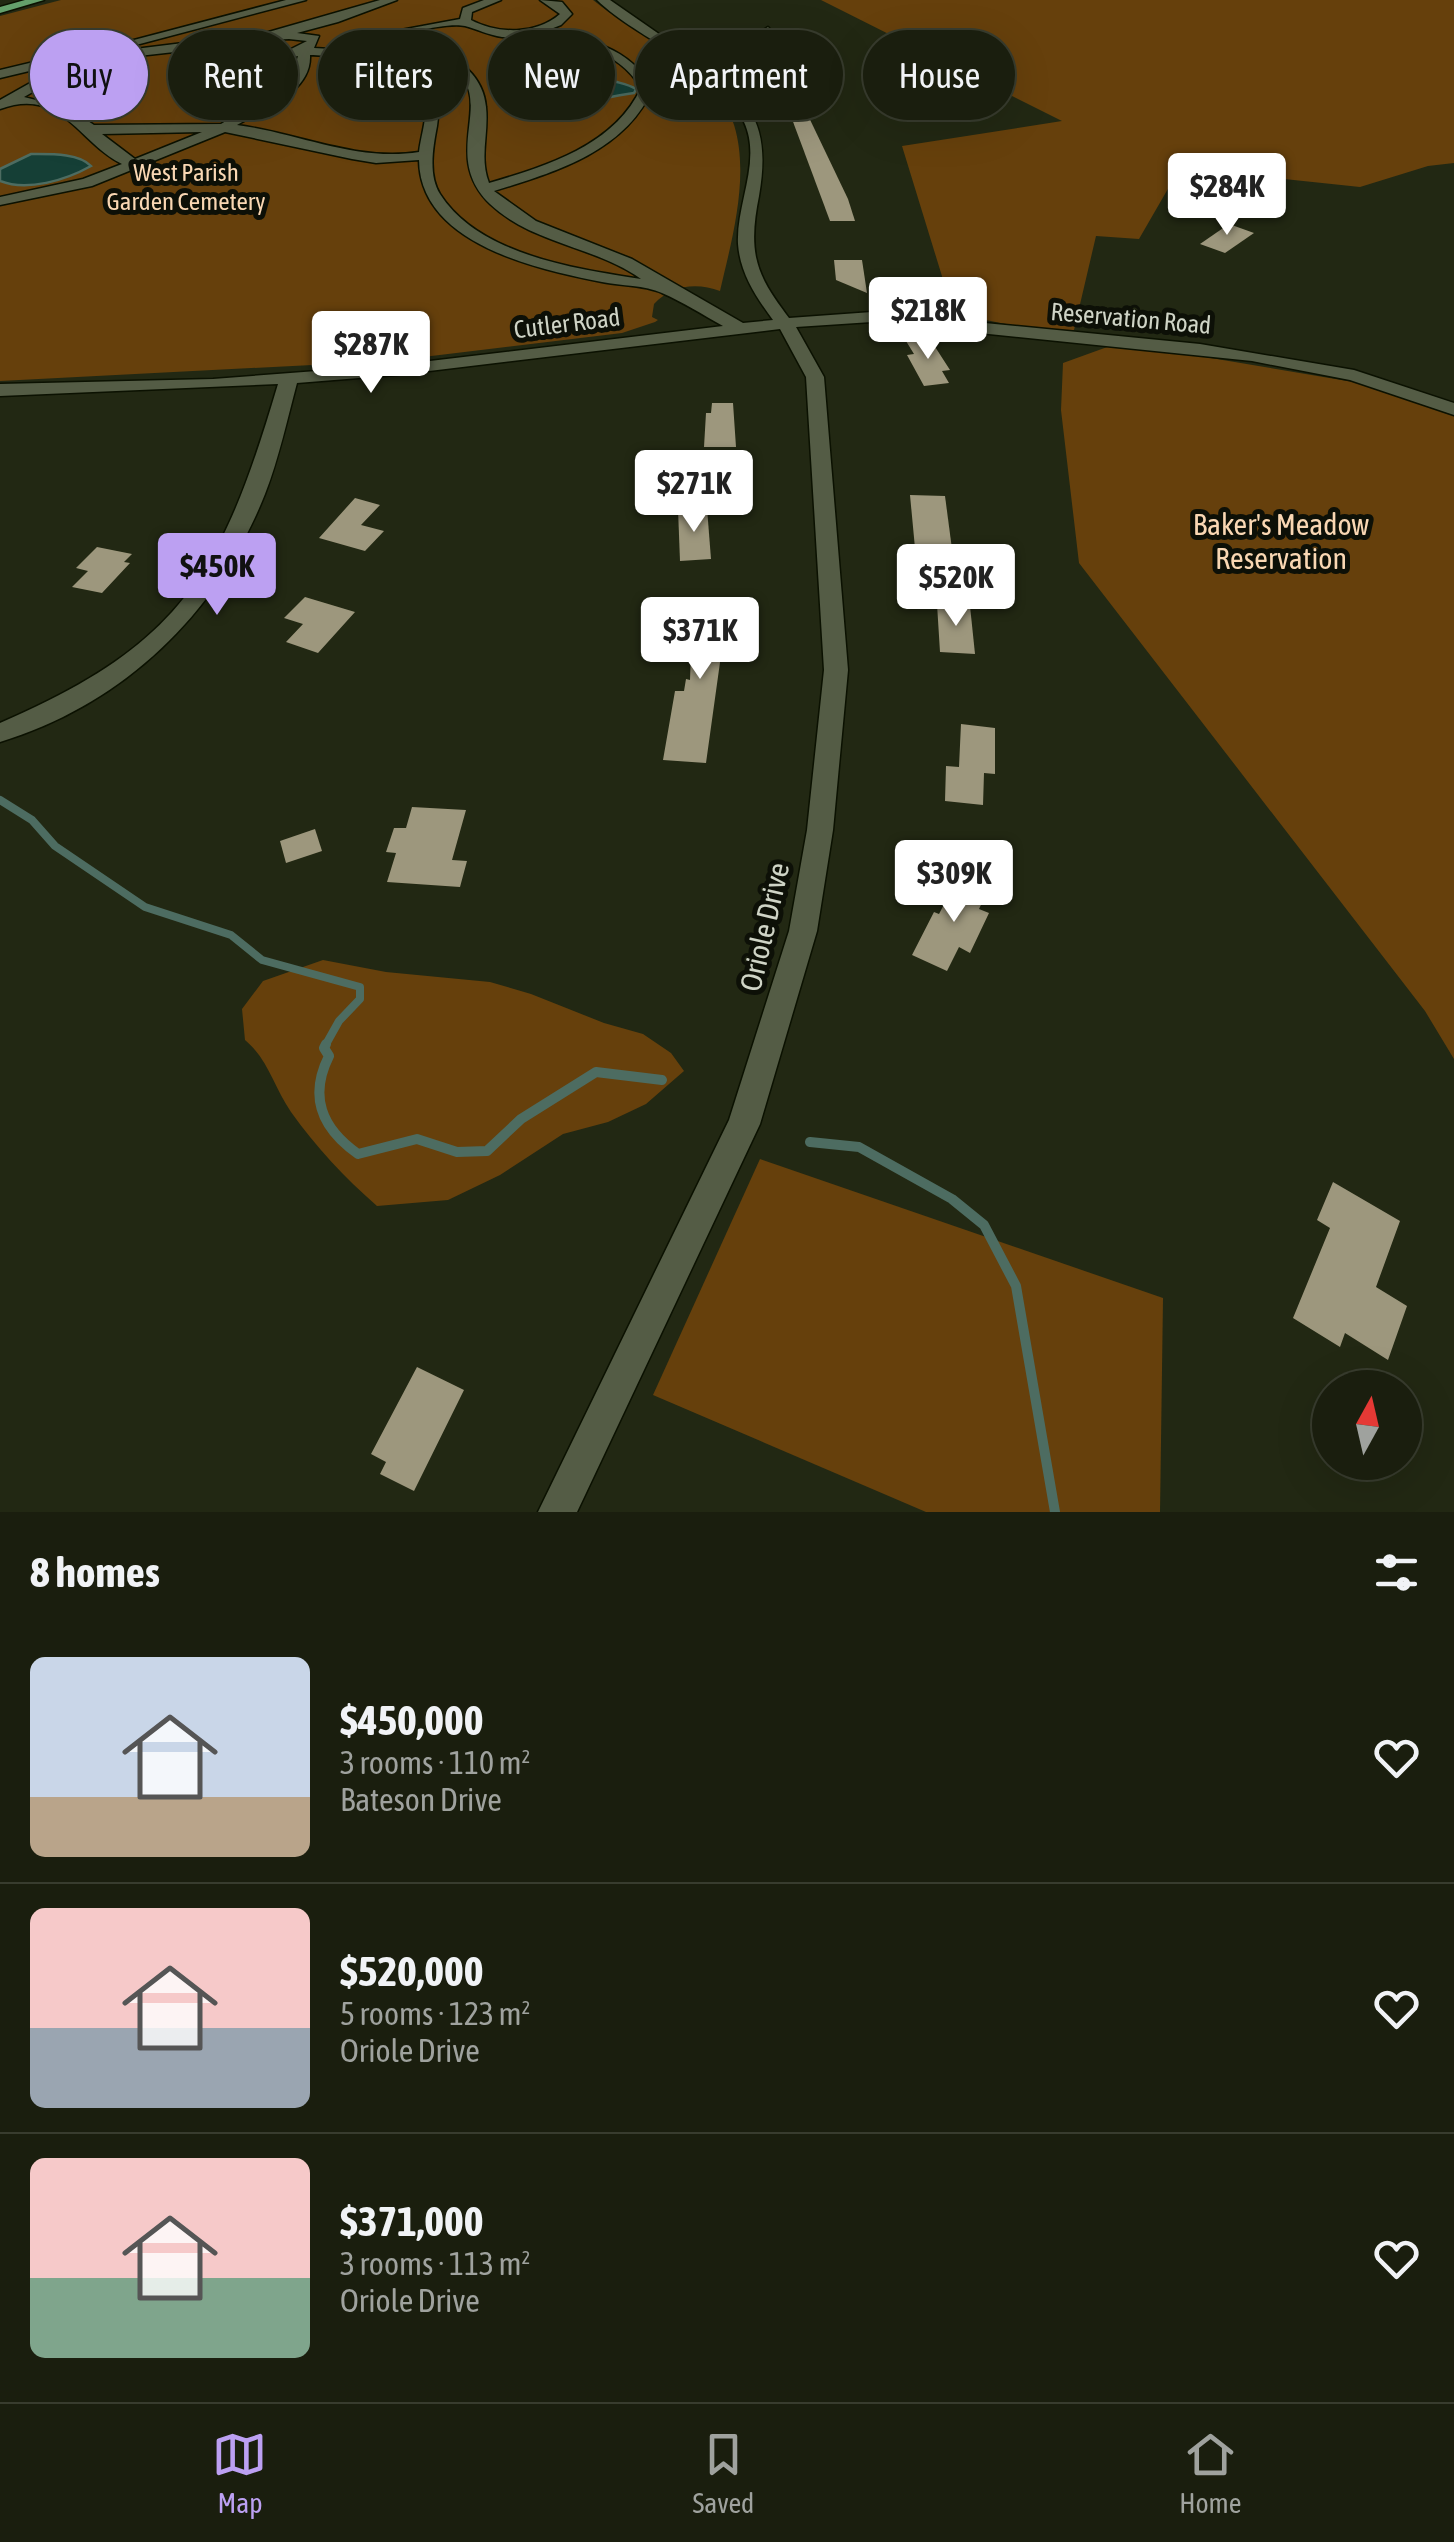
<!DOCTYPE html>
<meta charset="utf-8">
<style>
:root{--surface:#1a1e0e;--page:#272b1c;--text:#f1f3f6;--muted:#9fa29e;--line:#383c2e;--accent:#bca0f2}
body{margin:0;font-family:"Asap Condensed",sans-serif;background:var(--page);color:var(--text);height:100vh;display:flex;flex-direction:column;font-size:38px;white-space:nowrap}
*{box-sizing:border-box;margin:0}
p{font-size:32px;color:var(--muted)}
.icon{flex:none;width:55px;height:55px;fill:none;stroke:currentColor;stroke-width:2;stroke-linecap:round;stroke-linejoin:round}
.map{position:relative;height:1512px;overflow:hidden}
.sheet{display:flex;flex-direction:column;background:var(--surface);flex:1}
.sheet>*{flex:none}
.banner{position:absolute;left:30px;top:30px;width:1395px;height:90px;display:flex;gap:20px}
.needle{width:65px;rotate:8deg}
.fabs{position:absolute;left:1312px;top:1370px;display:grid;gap:20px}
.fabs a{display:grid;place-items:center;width:110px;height:110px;border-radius:50%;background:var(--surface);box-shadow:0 10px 40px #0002,0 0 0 2px var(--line);font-size:50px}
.price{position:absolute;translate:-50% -85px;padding:0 22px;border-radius:10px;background:#fff;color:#222;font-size:32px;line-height:65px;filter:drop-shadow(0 2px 5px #0008)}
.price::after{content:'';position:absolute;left:50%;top:60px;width:30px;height:22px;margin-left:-15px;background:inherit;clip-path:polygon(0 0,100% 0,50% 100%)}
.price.selected{background:var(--accent);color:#111}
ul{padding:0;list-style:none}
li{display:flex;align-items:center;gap:30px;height:250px;padding:0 30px}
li+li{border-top:2px solid var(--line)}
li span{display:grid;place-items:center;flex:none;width:280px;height:200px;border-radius:15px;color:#555}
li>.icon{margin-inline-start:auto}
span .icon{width:120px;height:120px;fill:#fffc;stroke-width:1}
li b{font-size:42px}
h2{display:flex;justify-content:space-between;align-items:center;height:120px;padding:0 30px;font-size:42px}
.pill{padding:0 35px;border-radius:45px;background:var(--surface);box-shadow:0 10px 40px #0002,0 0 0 2px var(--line);font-size:35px;line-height:90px}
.pill.selected{background:var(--accent);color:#111}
.tabs{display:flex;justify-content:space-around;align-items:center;height:140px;border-top:2px solid var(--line);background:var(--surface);font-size:28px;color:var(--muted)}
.tabs a{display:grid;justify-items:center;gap:5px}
.tabs .selected{color:var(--accent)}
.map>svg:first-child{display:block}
.green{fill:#66400c}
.water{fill:#153f36;stroke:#4d6c61;stroke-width:2.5}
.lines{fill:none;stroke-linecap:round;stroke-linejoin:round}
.stream-far1{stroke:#4d6c61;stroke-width:8}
.stream{stroke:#4d6c61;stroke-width:10}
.building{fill:#9d977d}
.minor-casing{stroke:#0b1101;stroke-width:3}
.major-casing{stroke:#0b1101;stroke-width:3}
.minor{fill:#545c45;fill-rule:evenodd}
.major{fill:#64a06b;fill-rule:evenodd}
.labels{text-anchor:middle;stroke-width:10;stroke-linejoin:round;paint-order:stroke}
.far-park-label{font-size:25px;fill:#f9d7b3;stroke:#0d1007}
.far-street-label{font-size:25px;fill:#cfd4c6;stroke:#0d1007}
.park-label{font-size:30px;fill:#f9d7b3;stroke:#0d1007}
.street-label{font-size:30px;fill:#cfd4c6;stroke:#0d1007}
</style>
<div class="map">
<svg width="1454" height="1512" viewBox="0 0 1454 1512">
<rect width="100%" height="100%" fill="#222813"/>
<g class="green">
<path d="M61,0h532c37,30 88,55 120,88 48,52 21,142 7,203 -23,-9 -49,-6 -66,13l-2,13 6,3 -3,2 -33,11 -232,28 -390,20v-365z"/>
<path d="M821,0h633v163l-26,3 -68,21 -180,-19 -41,71 -43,-3 -22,94c-43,0 -80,-7 -121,-18l-51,-166 160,-25z"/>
<path d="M1110,346l83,9 172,29 89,28v647l-29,-48 -346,-448 -18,-153 2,-47z"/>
<path d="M323,960l63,12 104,10 41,12 73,29 39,11 28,19 13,18 -38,33 -38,18 -45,12 -63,41 -52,25 -71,6c-32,-28 -61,-59 -86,-94 -17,-25 -23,-53 -46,-72l-3,-31 21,-28z"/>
<path d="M760,1159l403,139 -3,214h-234l-273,-117z"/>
</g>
<g class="water">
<path d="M535,53c29,2 45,14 70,25 11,5 22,5 31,11l-2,4c-50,6 -92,31 -131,-13 3,-18 15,-24 32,-27z"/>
<path d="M31,154c20,0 48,-1 60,12 -25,14 -64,26 -91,15v-12z"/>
</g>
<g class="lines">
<path class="stream-far1" d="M0,800l32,20 23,26 90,61 86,28 31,25 98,27v12l-21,22 -14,25"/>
<g class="stream">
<path d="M326,1044l-2,4 5,8c-20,40 -8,72 29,98l59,-15 40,13 30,-1 34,-32 75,-47 66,8"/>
<path d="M810,1142l49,5 93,52 32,26 32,61 39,226"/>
</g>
</g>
<g class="building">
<path d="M803,105l45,94 7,22h-25l-41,-110z"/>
<path d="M1229,224l25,9 -29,20 -25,-9z"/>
<path d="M834,260h28l5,33 -31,-13z"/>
<path d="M930,339l20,31 -8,1 7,12 -25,3 -17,-31 7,-1 -8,-13z"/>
<path d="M712,403h21l3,44h-32l2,-34h5z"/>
<path d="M910,495l35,1 7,53 -37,-1z"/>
<path d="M355,498l25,7 -19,20 23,6 -19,20 -46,-13z"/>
<path d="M707,508l4,51 -31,2 -2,-52z"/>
<path d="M97,547l35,7 -8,8 6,1 -28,30 -30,-6 16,-16 -12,-3z"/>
<path d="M305,597l50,15 -37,41 -32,-11 17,-18 -19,-6z"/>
<path d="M693,597l33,1 -1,24h6v6h10v20h-19l-16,115 -43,-3 12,-69h9l2,-12 4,1z"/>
<path d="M937,604l33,2 5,48 -35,-2z"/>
<path d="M961,724l34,4v46l-11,-1 -1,32 -38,-4 1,-35 13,1z"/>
<path d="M412,807l54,3 -14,50 15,1 -7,26 -73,-5 9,-29 -10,-1 8,-24h12z"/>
<path d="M315,829l7,22 -36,12 -6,-22z"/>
<path d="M959,876l30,12 -10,21 10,4 -19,40 -11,-6 -12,24 -35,-16 22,-43 5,2z"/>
<path d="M1333,1182l67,39 -24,66 31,19 -19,54 -43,-27 -5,14 -47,-29 37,-90 -13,-8z"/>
<path d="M417,1367l47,23 -50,101 -34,-17 6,-12 -15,-8z"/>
</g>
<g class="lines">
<g class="minor-casing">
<g id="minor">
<path d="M286,0h20l-170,45 -6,-4z"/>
<path d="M380,0h17l-59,22 -41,11 22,3 -5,12c50,3 134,9 123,78 -4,21 -9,49 3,68 39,61 136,75 201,85 -46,-33 -109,-35 -151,-75 -71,-69 68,-146 -145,-160l-4,-7c49,-5 140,9 145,70 3,27 -7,50 3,76 57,-17 125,-37 152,-95 -29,-49 -89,-47 -139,-51 -14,-2 -25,-8 -37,-11 -19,-4 -64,9 -85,13l-6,-4 86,-16 3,-11 21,-8h17l-29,12 -1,8c27,14 65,15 89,-6l-20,-14 22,2 10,12 -11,11 -18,7c46,6 85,15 110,56 -27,63 -97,84 -159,103l42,30 96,38 111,64 30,-3c-17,-23 -33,-47 -35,-76 -2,-41 24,-83 6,-122 -23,-54 -106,-82 -147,-122h13l85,59 54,-5 22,-11 -9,-12 6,-4 16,17 -19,14 -61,7c52,38 66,67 55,131 -4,20 -7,41 -3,61 5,24 19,42 33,61l83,-6 328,32 154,26 100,33v12l-104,-35 -98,-19 -380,-39 -76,5 28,50 24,293 -15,160 -16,101 -57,193 -183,388h-39l191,-392 60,-189 18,-101 17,-160 -18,-293 -26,-48 -384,46 -99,8c-10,37 -18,75 -32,111 -47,119 -141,210 -265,248v-19c184,-79 223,-153 278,-339l-278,12v-12l213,-5 183,-14 327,-39c-20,-11 -40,-24 -61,-33 -17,-8 -41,-7 -60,-11 -65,-13 -182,-38 -183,-122l-43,3 -24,-4 -127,-27 -133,54 -92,19v-8l83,-18 39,-15c-43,-21 -61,-78 -122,-55v-9l78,-44 187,-23zM289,39l18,2 -22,11 -29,-3 12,-9zM246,44l-3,7c16,11 36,10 55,5l-8,26 -69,42 -127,1 -26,-17 -44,-11 61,-35zM310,55c33,2 102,2 114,42 5,17 -3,37 -5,55 -63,10 -120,-19 -182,-27 27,-16 75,-33 73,-70zM202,132l-67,27 -33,-25z"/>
<path d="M63,55l4,7 -67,16v-8z"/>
</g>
</g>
<g class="major-casing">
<path id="major" d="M25,0h19l-44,13v-6z"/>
</g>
<use href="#minor" class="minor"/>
<use href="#major" class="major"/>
</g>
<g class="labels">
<g class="far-park-label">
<text x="186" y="181">West Parish<tspan x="186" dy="29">Garden Cemetery</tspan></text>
</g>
<g class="far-street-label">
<text transform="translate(1131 318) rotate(5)" y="9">Reservation Road</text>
<text transform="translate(567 323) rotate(-7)" y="9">Cutler Road</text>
</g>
<g class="park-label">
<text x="1281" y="535">Baker's Meadow<tspan x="1281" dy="34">Reservation</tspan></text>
</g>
<g class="street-label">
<text transform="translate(765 927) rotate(-77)" y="10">Oriole Drive</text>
</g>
</g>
</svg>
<div class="fabs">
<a><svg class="needle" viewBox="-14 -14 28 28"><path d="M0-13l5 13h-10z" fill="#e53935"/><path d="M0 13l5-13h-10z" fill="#9fa29e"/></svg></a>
</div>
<b class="price" style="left:1227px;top:238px">$284K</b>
<b class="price" style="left:928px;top:362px">$218K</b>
<b class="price" style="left:371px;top:396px">$287K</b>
<b class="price" style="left:694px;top:535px">$271K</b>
<b class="price selected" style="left:217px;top:618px">$450K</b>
<b class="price" style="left:956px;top:629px">$520K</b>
<b class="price" style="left:700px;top:682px">$371K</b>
<b class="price" style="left:954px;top:925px">$309K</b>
<div class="banner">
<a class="pill selected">Buy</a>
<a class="pill">Rent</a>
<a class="pill">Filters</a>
<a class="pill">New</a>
<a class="pill">Apartment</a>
<a class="pill">House</a>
</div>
</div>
<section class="sheet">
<h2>8 homes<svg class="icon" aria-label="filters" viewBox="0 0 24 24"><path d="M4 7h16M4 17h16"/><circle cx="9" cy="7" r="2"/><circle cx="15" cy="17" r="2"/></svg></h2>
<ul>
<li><span style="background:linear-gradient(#c9d6e8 70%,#b9a48a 0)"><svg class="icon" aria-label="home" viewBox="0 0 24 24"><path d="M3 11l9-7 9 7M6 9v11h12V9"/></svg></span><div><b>$450,000</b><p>3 rooms · 110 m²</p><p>Bateson Drive</p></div><svg class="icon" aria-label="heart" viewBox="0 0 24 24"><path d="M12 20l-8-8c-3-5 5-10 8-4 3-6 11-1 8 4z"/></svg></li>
<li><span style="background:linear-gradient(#f6c9c9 60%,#9aa5b1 0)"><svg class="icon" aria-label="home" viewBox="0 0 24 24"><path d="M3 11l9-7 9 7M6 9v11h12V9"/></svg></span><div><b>$520,000</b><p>5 rooms · 123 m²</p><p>Oriole Drive</p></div><svg class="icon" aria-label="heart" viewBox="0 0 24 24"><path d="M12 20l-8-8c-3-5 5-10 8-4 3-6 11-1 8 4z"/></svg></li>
<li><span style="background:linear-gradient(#f6c9c9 60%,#7fa58c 0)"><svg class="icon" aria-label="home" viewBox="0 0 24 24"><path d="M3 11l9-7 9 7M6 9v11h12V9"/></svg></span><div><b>$371,000</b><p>3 rooms · 113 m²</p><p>Oriole Drive</p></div><svg class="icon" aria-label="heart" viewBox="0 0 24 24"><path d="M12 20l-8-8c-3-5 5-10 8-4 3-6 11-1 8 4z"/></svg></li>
</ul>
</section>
<nav class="tabs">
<a class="selected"><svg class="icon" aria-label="map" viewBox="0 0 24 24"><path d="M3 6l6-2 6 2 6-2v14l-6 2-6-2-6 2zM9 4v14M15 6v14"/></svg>Map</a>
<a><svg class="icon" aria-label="saved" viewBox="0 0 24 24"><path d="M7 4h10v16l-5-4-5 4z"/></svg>Saved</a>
<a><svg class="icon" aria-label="home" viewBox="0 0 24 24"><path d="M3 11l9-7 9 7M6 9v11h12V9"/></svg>Home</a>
</nav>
